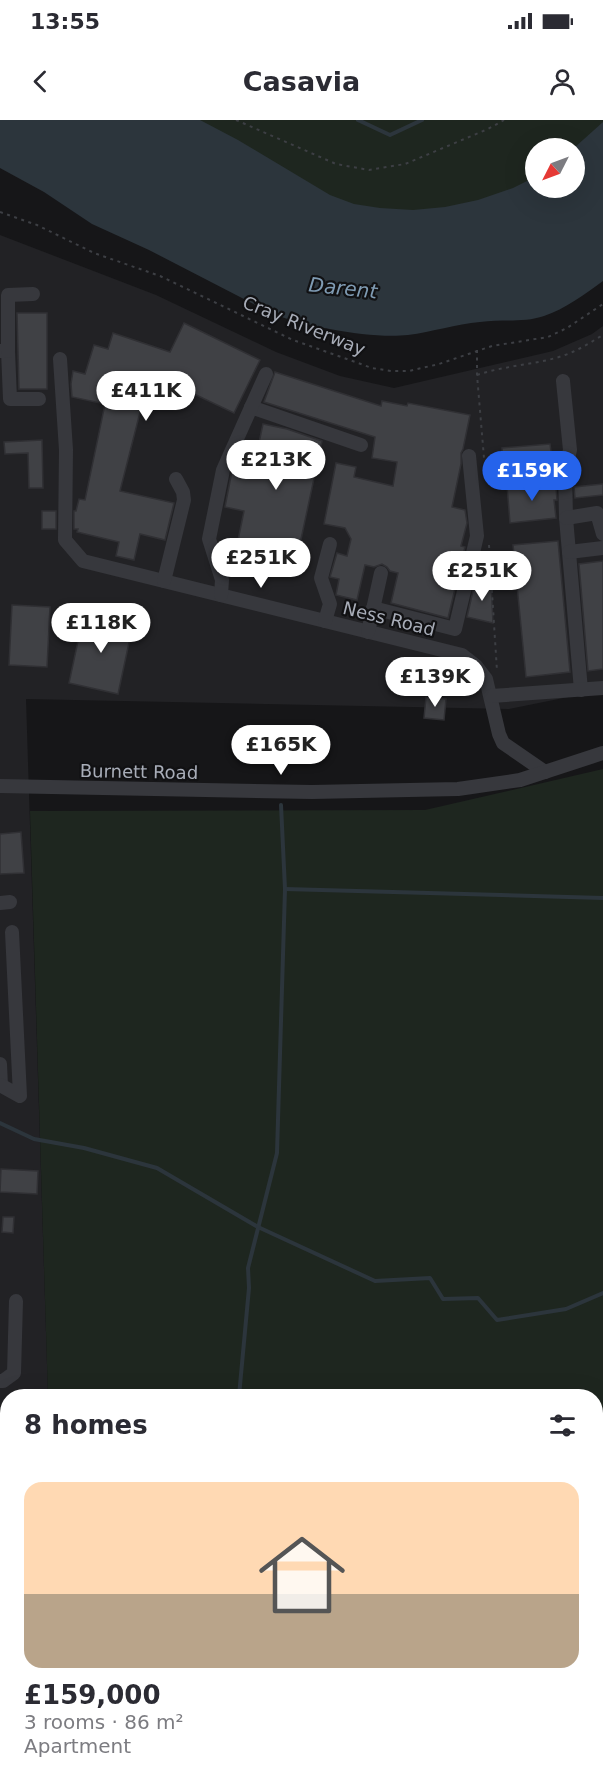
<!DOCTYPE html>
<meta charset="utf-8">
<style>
:root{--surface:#fff;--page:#f7f7f7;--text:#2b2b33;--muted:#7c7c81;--accent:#2563eb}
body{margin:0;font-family:"DejaVu Sans",sans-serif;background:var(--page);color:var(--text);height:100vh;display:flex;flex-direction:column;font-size:22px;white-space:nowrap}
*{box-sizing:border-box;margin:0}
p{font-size:20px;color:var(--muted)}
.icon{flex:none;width:33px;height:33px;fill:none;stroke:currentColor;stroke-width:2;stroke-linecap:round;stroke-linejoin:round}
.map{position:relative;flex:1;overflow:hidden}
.side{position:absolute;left:0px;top:1269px;width:603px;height:402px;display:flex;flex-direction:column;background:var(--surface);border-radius:24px 24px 0 0;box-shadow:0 6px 24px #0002}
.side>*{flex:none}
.needle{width:39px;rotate:228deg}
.buttons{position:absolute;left:525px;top:18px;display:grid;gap:12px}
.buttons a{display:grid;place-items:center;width:60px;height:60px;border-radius:50%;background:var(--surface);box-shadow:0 6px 24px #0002;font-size:30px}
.price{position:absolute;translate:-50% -51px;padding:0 14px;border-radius:21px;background:#fff;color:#222;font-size:20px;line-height:39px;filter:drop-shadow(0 2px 3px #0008)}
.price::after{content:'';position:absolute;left:50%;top:36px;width:18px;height:14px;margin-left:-9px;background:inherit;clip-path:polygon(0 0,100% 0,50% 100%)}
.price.selected{background:var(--accent);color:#fff}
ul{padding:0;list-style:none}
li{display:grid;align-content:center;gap:12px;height:318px;padding:0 24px}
li span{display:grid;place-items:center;height:186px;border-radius:18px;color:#555}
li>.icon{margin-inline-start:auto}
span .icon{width:108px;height:108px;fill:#fffc;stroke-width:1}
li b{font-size:26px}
h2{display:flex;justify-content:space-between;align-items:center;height:72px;padding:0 24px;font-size:26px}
.status{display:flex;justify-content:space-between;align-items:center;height:42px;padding:0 30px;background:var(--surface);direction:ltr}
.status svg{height:16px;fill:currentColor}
header{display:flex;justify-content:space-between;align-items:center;height:78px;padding:0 24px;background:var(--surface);font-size:27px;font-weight:700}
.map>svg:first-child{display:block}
.built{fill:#222225}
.green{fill:#1e261f;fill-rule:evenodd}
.water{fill:#2c353c}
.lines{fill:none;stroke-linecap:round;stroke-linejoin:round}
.stream{stroke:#2c353c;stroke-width:4}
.building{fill:#404145;stroke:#303034;stroke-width:1.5}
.path{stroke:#3d3f44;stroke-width:2;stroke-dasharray:3 4.5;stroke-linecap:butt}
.minor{stroke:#37383d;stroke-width:14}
.labels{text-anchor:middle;stroke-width:4.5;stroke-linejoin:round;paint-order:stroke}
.street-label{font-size:18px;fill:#a8adb8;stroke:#111113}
.water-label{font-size:20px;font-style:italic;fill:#7f9bb3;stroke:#111113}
</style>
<div class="status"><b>13:55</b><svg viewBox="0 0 49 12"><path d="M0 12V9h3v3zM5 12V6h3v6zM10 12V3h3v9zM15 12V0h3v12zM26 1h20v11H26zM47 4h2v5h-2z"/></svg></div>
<header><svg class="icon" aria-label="back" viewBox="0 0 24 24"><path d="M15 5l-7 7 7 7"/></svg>Casavia<svg class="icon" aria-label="person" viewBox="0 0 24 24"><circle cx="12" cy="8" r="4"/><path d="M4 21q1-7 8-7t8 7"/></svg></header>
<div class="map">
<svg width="603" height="1671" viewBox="0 0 603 1671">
<rect width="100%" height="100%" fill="#161618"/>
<path class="built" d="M0,115l156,60 120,57 64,24 54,12 159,-37 39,-17 11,-8v364l-94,19 -483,-10 22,697h-40l-1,32 -7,-7z"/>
<g class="green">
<path d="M121,0h482v101l-221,36zM536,28h38v40h-38z"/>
<path d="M603,649v1022h-603v-322l8,7v308h588v-388h-548l-18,-585 395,-1z"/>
</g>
<g class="water">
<path d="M0,0h200l38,20 92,55 24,9 26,4 33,2 32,-3 33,-7 35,-12 22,-11 1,11h38v-40l29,-26v159c-18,13 -38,28 -59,35 -20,7 -43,3 -64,6 -24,2 -48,10 -72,13 -37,4 -100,-8 -135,-21l-124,-64 -57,-26 -48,-32 -44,-24z"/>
<path d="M0,1528h7l1,136c137,0 276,-6 413,7l-123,-2 -30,2h-268z"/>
</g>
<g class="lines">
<g class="stream">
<path d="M358,0l32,15 32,-15"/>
<path d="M285,769l318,9"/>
<path d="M0,1003l34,16 50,9 73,20 101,59 117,54 55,-3 13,21 35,-1 19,22 69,-11 37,-16"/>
<path d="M239,1276l10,-108 -1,-20 29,-115 8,-264 -4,-84"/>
</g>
</g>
<g class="building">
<path d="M17,193h30v76h-28z"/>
<path d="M184,203l76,37 -26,53 -84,-40 -30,118 54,12 -9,37 -25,-6 -6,26 -18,-4 3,-14 -42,-10 1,-3h-4v-18h2l3,-12 6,1 20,-96 -33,-7 -1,-13 2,-13 12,3 9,-29 14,4 5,-16 57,19z"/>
<path d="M275,252l106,34 1,-5 25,5 1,-3 62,12 -7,34 -2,4v11l-9,43 13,3 2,13 -6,23 4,1 -17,71 -57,-15 7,-30 -8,-2 -3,-4 -5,-3 -8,3 -9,-2 -8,35 -21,-5 3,-16 -9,-2 7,-24 10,3 4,-17 -6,-11 -21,-4 12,-61 20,4 -2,10 39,9 4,-24 -25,-4 3,-21 -111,-35z"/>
<path d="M263,304l24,5 35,12 -25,117 -60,-13 7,-34 -19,-4 7,-36 20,4z"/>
<path d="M42,320l1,48h-14l-1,-35 -23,1 -1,-12z"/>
<path d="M550,324l2,15 -49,4 -1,-15z"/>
<path d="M553,362v7l3,-1 1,12h-3l2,18 -46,5 -3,-37z"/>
<path d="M603,364v11l-28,3 -1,-11z"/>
<rect x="42" y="391" width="14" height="18"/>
<path d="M558,421l12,131 -44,5 -13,-132z"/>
<path d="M603,441v108l-15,2 -9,-107z"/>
<path d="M476,458v4l15,-1 2,42 -26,-6z"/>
<path d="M12,485l38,2 -3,60 -38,-2z"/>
<path d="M84,493l49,11 -15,70 -49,-11z"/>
<path d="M426,577l20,2 -2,21 -20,-2z"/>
<path d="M21,712l3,41 -24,1v-40z"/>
<path d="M1,1049l37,2 -1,23 -37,-2z"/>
<path d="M3,1097h11l-1,16 -11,-1z"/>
</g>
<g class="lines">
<g class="path">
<path d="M236,0l100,44 33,6 36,-6 83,-35 16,-9"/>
<path d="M0,92l37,13 57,28 66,23 133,64 79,28 19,3h18l30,-7 53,-18 56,-9 19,-9 36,-24"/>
<path d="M477,230v25l7,83"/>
<path d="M477,255c29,-10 60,-10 88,-20 14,-5 26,-13 38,-20"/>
<path d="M489,425l8,126"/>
<path d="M0,1326l8,8"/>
<path d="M596,1402l7,-32"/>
<path d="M596,1559l7,1"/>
<path d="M596,1607h7"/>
</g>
<g class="minor">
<path d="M0,231h8l2,48h29"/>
<path d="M8,231v-56l25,-1"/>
<path d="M60,239l6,91 -1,90 18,21 379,94 14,11 10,13 13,55 4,9 42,29"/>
<path d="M563,261l7,69 -5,20 1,48 15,172"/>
<path d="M251,287l110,38"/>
<path d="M566,398l31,-5 6,21"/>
<path d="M569,432l34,-4"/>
<path d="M164,461l20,-81 -1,-8 -7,-13"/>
<path d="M221,475l1,-15 -13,-41 14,-69 43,-96"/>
<path d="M373,488l82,21 22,-93 -8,-80"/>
<path d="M325,501l5,-17 -9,-26 9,-34"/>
<path d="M368,512l13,-59"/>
<path d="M491,576l112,-8"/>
<path d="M0,666l312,6 146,-3 62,-9 83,-27"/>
<path d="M0,783l10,-1"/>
<path d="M0,944l1,22"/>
<path d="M0,965l20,11 -8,-164"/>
<path d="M0,1261h3l11,-8 2,-72"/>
</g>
</g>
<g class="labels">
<g class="street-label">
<text transform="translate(304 206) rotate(22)" y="6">Cray Riverway</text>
<text transform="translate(389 499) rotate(14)" y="6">Ness Road</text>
<text transform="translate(139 652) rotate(1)" y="6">Burnett Road</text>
</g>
<g class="water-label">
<text transform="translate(343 168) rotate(6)" y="7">Darent</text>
</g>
</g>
</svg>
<div class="buttons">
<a><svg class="needle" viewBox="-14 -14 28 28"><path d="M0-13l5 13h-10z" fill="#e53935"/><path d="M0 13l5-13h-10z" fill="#7c7c81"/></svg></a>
</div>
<b class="price" style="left:146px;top:302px">£411K</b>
<b class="price" style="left:276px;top:371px">£213K</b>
<b class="price selected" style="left:532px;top:382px">£159K</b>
<b class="price" style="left:261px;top:469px">£251K</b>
<b class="price" style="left:482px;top:482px">£251K</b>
<b class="price" style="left:101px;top:534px">£118K</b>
<b class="price" style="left:435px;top:588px">£139K</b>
<b class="price" style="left:281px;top:656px">£165K</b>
<section class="side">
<h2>8 homes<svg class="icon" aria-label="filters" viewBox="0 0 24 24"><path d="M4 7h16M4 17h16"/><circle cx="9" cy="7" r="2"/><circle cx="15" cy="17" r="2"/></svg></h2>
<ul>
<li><span style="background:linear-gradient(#ffd9b3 60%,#b9a48a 0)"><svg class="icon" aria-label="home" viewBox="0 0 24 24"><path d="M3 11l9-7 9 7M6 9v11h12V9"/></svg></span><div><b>£159,000</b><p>3 rooms · 86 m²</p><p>Apartment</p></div></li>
</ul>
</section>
</div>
